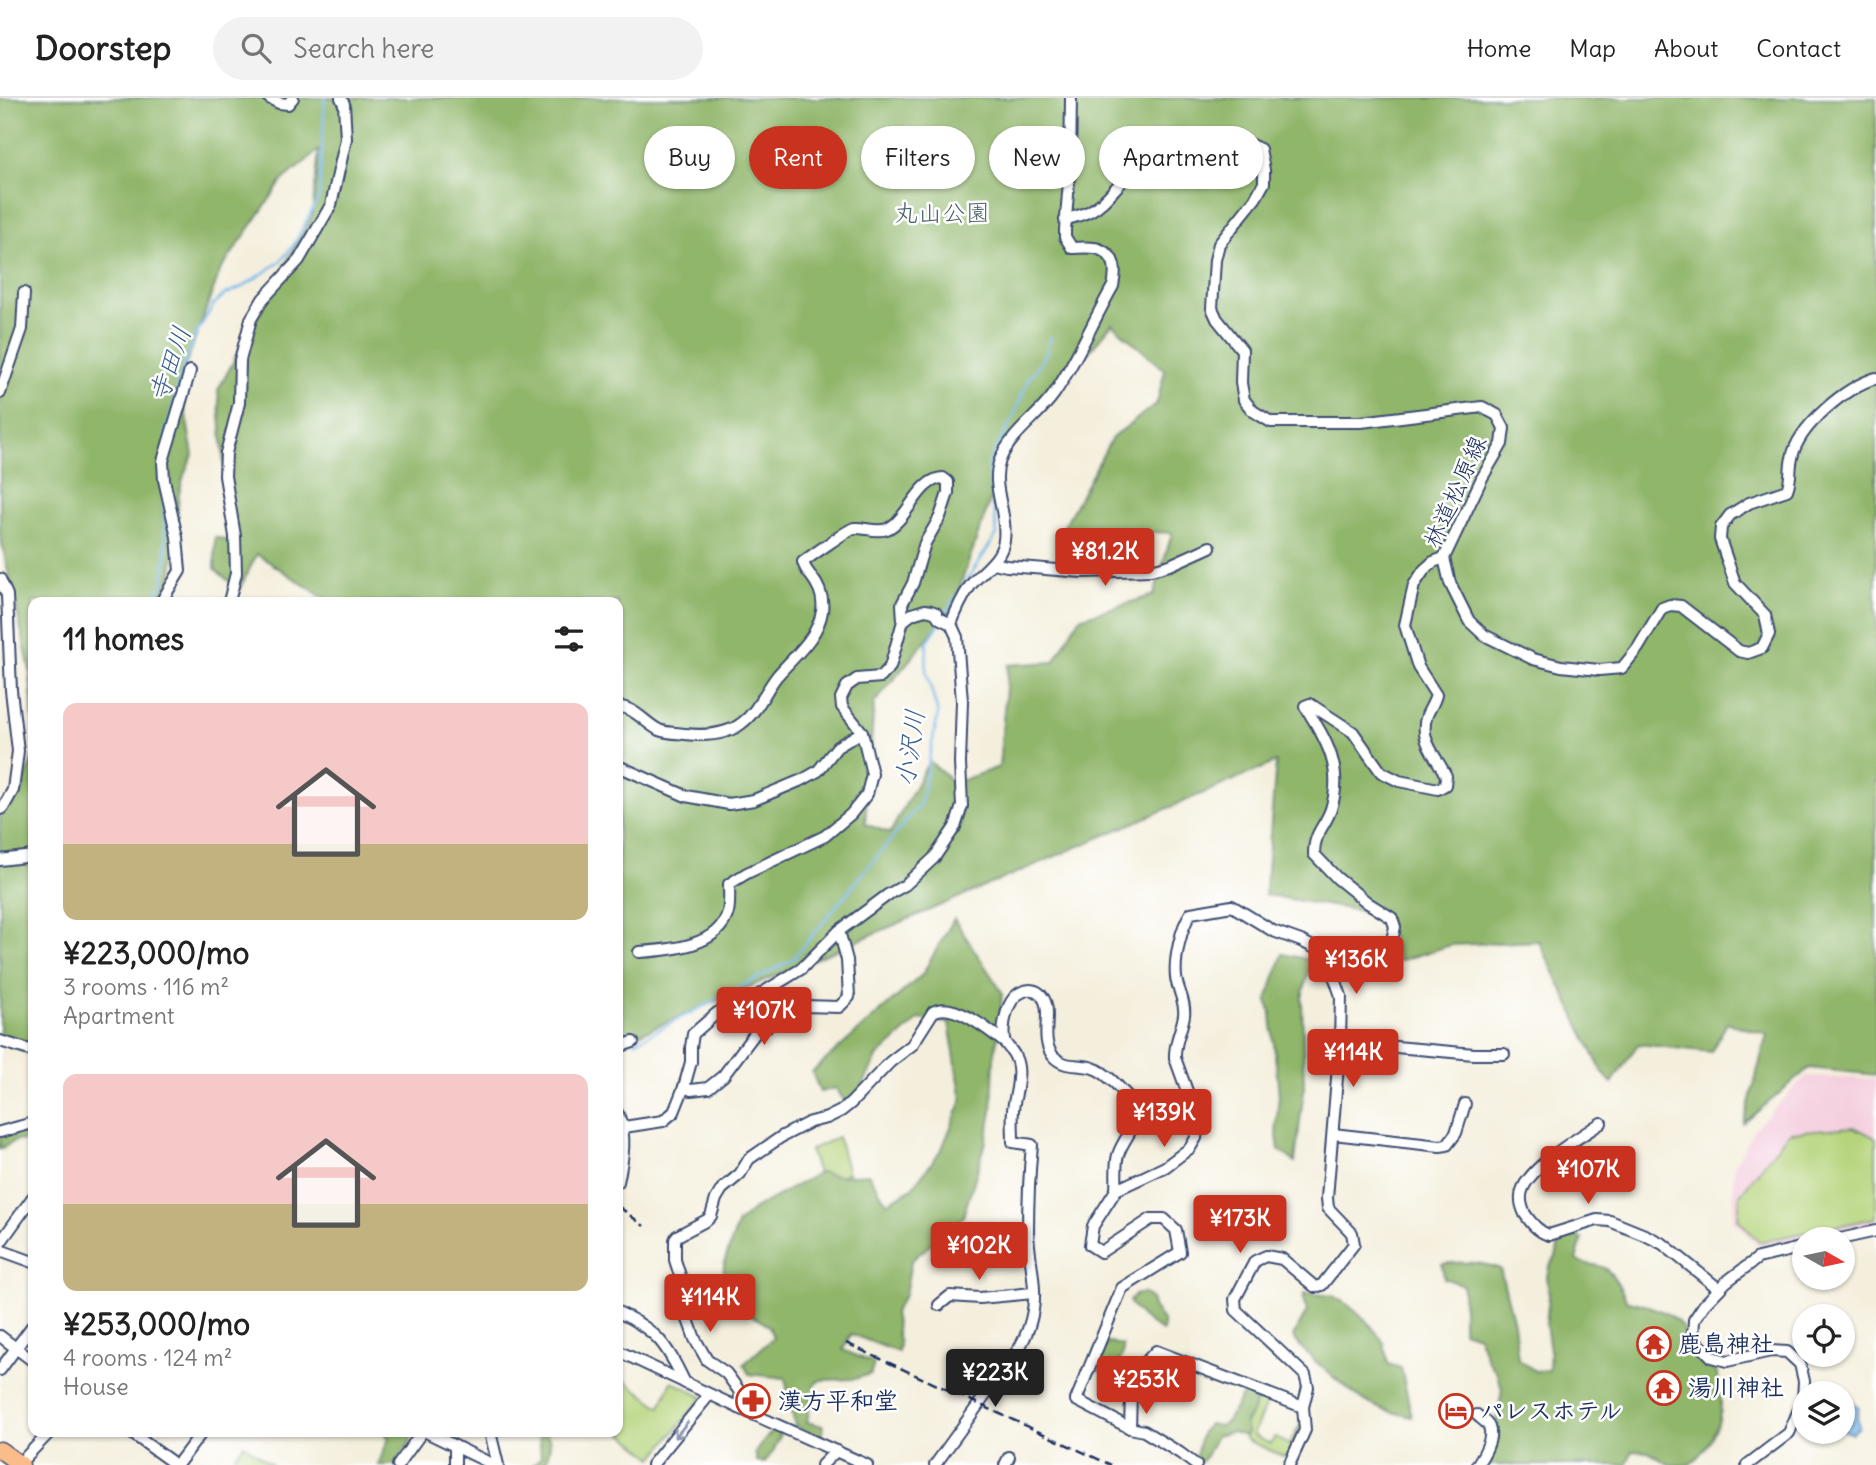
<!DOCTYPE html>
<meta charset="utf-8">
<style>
:root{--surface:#fff;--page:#f2f2f2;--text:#222;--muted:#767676;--line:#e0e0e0;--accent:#c8321e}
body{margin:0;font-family:Delius,"Klee One",sans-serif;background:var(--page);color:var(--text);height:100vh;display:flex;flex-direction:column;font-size:26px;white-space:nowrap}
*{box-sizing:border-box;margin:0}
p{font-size:23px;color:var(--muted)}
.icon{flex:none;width:38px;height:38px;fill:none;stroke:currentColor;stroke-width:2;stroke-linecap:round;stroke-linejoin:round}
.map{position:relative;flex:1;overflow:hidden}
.details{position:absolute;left:28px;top:499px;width:595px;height:840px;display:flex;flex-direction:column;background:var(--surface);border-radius:14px;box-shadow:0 2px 5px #0004}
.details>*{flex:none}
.banner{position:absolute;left:644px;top:28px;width:665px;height:63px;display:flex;gap:14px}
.needle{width:46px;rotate:99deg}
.fabs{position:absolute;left:1792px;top:1129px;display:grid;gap:14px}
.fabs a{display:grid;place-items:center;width:63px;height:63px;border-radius:50%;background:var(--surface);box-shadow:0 2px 5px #0004;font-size:35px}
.price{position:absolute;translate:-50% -60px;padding:0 16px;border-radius:7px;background:var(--accent);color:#fff;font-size:23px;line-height:46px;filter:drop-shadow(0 2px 4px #0008)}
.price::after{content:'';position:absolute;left:50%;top:42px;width:21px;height:16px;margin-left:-10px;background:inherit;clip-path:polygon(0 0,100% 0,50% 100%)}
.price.selected{background:#222;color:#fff}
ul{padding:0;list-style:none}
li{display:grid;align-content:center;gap:14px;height:371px;padding:0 35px}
li span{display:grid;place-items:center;height:217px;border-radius:14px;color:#555}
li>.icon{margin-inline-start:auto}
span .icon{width:126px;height:126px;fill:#fffc;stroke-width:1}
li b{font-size:30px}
h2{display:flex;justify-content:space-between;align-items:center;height:84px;padding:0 35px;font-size:30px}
.chip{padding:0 24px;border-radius:32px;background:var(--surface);box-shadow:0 2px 5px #0004;font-size:24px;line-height:63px}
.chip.selected{background:var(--accent);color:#fff}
header{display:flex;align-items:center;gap:42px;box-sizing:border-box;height:98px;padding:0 35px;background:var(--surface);border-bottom:2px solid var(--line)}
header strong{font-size:33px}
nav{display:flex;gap:38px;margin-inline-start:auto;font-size:24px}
.search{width:490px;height:63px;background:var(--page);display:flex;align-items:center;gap:18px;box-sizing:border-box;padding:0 24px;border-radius:38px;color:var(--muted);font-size:26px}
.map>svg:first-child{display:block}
.built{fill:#f4cfde}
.green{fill:#b6d47b;stroke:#68826c;stroke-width:2}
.forest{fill:#90b66b;stroke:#567264;stroke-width:2;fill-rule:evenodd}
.water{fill:#76b8eb;stroke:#4874a4;stroke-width:2}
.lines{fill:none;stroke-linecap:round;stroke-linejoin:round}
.stream{stroke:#76b8eb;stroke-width:2.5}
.minor-casing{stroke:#3c4c71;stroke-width:14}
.primary-casing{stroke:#3c4c71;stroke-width:19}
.minor{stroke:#fff;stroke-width:10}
.primary{stroke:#f9bc8a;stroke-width:16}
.rail{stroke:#1b2f5e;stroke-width:2.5;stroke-dasharray:10 5;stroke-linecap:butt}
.oneway{stroke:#8d97ae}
.labels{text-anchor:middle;stroke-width:5;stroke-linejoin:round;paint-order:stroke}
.park-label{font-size:24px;fill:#4a6167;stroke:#fff}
.street-label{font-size:24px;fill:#1b2f5e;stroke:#fff}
.poi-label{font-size:24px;font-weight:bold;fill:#1b2f5e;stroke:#fff;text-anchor:start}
.water-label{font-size:26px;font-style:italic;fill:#3b5f8f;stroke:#fff}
</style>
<header>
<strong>Doorstep</strong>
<div class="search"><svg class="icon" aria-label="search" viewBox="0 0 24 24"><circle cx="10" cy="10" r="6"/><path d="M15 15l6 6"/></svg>Search here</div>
<nav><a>Home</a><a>Map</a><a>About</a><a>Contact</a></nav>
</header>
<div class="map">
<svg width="1876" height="1367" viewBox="0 0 1876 1367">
<rect width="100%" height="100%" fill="#fff"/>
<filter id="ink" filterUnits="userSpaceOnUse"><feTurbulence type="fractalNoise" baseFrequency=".0143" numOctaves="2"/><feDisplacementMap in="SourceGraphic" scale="14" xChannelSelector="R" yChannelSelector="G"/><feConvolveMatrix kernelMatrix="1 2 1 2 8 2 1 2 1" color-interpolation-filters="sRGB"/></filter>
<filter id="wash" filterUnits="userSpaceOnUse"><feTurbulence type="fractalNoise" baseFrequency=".00686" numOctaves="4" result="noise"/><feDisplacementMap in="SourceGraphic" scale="28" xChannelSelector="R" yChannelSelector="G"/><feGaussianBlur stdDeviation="1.57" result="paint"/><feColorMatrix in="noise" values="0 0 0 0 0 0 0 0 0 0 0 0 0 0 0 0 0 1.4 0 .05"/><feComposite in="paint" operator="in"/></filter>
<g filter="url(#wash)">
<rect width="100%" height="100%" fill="#f4efdd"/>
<path class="built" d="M1806,978l70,3v145l-118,22 -25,-26 1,-53 20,-38z"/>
<g class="green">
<path d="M1854,1029l22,11v80l-117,24 -21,-23 2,-24 49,-63z"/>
<path d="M838,1039l10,36 -10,3 -20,-3 -8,-23z"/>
<path d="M623,1281l37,28 12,-26 31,16 -50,61 -35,-28v-50z"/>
<path d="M1257,1300l9,6 -13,31 17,9 5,-7 14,8 11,-20 -1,9 -12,24 -42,-19v-16l8,-12z"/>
<path d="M244,1346l28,21h-43z"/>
</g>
<g class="forest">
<path d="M0,0h1876v977l-67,-7 -65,55 23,-89 -40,-11 -16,29 -73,-8 -26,39 -10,-11 -63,-131 -88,4 -52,16 -15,-46 -119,-20 11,-133 -658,281v-441h-288l-73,-48 -18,36 -24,-21v-32l21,6 -11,-67 -7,-86 94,-174 7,-66 -36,30 -63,91 -40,110 13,74 -9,20 -5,19 -7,81 -14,27h-125v118l-3,-50 -30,-135zM1112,226l53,46 -8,33 -45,35 -49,90 109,5 -18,62 -75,23 -25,44 -46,3 -9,102 -45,16 -25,-22 -39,72 -25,-9 9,-121 78,-94 56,-160z"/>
<path d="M33,658v300l-33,-17v-227l21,-19z"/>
<path d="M954,821l48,73 -2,31 -6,35 -2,54 -7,33 -22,72 -52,44 -6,34 -11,17 5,32 -1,8 -47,-18 -8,16 31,13 -3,11 -17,5 -33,1 -7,4 -7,38 16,4 -2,14 -26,-14 -10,-48 -36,-4 -5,-10 29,-26 -4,-12 -46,-28 1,-35 14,-40 16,-14 66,-37 18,4 30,-2 19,29 25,-15 30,-39 20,-49 -13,-77 -30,-4 -42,38 -15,30 -17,15 -9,-14 -16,4 -8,-20 110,-97z"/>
<path d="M1283,856l28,6 -9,38 2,91 -9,73 -16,-12 -3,-23 3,-32 -8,-81 -4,-14z"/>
<path d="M33,1028v16l-16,-2 -17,9v-13z"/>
<path d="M1574,1138l8,3 -6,21c9,5 19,4 28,8 10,5 18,24 23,33 15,2 45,11 54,25 4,6 5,14 8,20 7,12 17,19 28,27 0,9 4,18 4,28 1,24 -14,49 -32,64h-19l-22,-13 -16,-1 -5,14h-147l15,-32 7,-44 -5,-15 -10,-15 -9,-23 -15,-5v-46l-19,-7 -2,-14c18,-3 41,-2 58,5l14,54 4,36 17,12 14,-1 1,-20 -4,-26 3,-28 -2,-19 2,-10 7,-10 3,-14z"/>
<path d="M1143,1195l8,5 2,9 10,14v10c-14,-6 -27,-18 -34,-30l6,-6z"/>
<path d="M1305,1195l28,3 15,9 20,17 16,21 4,21 13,4 11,49c-11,-3 -23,-5 -33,-9 -21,-8 -73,-52 -86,-71l14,-26 -4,-12z"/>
<path d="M1110,1244l13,4v8l-6,12 -4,-1 -8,9 -5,-3 -3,-6 9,-21z"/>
<path d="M1244,1295h7l4,6 -2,12 -8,10 2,12 -2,3 -14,-4 -15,4 -10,20 -6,6 -5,-2 7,-29 7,-7 11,2 7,-5z"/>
<path d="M773,1332l8,4 -8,18 -9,11 -7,-2 -2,-9z"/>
<path d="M384,1334h27v8l-16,25h-17l11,-27z"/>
<path d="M536,1334c21,-1 13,20 9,33h-12l8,-8 -2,-23z"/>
</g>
<path class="water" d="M1851,1302l8,8 -2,7 2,12 -7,6 -9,-3v-6l8,-1 1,-4 -7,-4 -2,1v-10l2,-4z"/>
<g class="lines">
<g class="stream">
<path d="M165,338l17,-65 13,-35 19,-32 10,-9 20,-9 37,-25 12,-15 26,-49 6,-99"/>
<path d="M151,504l12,-19 3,-27 -2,-55"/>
<path d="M943,519l54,-83 -9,-70 25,-46 15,-38 19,-27 3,-16"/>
<path d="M635,944l157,-82 128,-156 18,-90 -12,-43 1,-29 13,-19"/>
<path d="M488,1347l3,14"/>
</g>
</g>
</g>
<g filter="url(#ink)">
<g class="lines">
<g class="minor-casing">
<g id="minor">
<path d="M269,0l10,5 9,1 5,-6"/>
<path d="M1065,122c8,-3 18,-5 25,-9 16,-8 26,-26 40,-37 9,-7 20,-10 30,-14 29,-13 70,-28 100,-11l4,21v13l-9,16 -36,45 -4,16 -3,48 5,11 25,31 -1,33 3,17 9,11 18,11h90l121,-15 15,8 7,13 -2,16 -20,34 -38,80 6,25 19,38 15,14 49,24 28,7 38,4 23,-2 16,-20 24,-40 8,-3 11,1 58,45 9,2 14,-5 7,-14 -4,-19 -30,-32 -15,-44 1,-12 9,-12 19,-12 38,-13c5,-13 2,-20 5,-32 6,-32 54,-71 84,-80"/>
<path d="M0,295l22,-64 2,-36"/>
<path d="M993,465l14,3 75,6 69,-2 19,-5 40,-18"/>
<path d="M0,481l7,16 4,95 7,61 -5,39 -10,18 -3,1"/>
<path d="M161,504l19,-31 -3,-34 -13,-57 -1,-19 27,-90"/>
<path d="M229,504l7,-29 -1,-37 -10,-60 1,-23 13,-50 1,-43 11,-41 12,-20 36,-39 32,-55 15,-66 -2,-35 -3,-6"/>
<path d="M951,526c5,-13 11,-26 19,-38 12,-16 31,-25 34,-46 4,-27 -14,-54 -4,-80 11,-27 38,-43 54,-66 23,-34 39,-73 59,-108 3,-14 4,-29 -12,-36 -7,-4 -21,-2 -29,-2l-7,-11v-7l5,-61 1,-71"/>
<path d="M618,609c15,-1 27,16 41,23 7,3 18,3 26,4 18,2 42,1 57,-11 16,-12 23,-32 35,-47 17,-20 41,-38 45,-65 2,-13 -3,-25 -11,-35 -4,-5 -6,-7 -8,-14 5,-4 46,-33 51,-34 10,-1 22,5 33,1 21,-9 31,-50 56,-51l5,4v11l-8,24 -15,26 -12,40 -11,21 1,17 -13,46 -9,10 -24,2 -10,7 -6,12 1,9 20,25 -25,15 -19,24 -14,8 -50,21 -25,4 -43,-8 -68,-30"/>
<path d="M0,762l33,-4"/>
<path d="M639,854c30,-2 80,-5 89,-40 2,-9 1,-19 1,-28l18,-11 78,-37 26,-22 16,-20 5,-20 -10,-42"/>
<path d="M1328,861c21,-3 45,-3 63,-15l4,-17 -3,-9 -24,-15 -31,-25 -23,-24c0,-22 11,-27 17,-45 13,-41 -5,-69 -26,-103l5,-2 43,28 28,40 18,9 39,8 7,-4 1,-9c-10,-21 -28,-36 -19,-61 3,-7 7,-12 9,-20l-18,-28 -13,-42 9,-40 10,-15 9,-8 11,-4"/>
<path d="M0,943l33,10"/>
<path d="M1340,944l134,12h30"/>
<path d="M618,949l15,-5"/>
<path d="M684,989l7,-25v-15l2,-13 24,-21 37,-15 47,-29 38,-38 50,-37 16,-9 29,-27 21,-31 7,-21 -2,-43 2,-62 -5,-64 -6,-13 -12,-6 -3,-5 -5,-2 -6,-1 -13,4 -9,7"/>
<path d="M618,1016c9,21 5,45 0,68"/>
<path d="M1601,1025c-21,14 -67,41 -78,65 -4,9 -2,18 2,26 6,9 13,18 24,21l48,-15 13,1 37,15 16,8 56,45"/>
<path d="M618,1028l6,1 39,-6 11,-9 10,-25 7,3 17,-2 15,-12 33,-44 48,-26 35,1 10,-10 -2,-37 -8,-29"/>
<path d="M0,1034l33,-9"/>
<path d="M1333,1036l107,12 7,-1 9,-12 9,-29"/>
<path d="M1840,1141l36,-8"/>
<path d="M0,1145l33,-46"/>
<path d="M0,1152l33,12"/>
<path d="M939,1207l11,-9 30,2 53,-5"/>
<path d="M618,1214c40,19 48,32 67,71"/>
<path d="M0,1238l33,25"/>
<path d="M618,1253l121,57 128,57"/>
<path d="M0,1272l33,-45"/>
<path d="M739,1310l1,-16 -14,-19 -19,-13 -12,-21 -10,-28 -1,-23 -9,-28v-20l2,-4 30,-16 4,-4 5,-17 6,-10 18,-15 9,-15 32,-22 29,-15 17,-4 14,-7 10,-8 39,-41 22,-17 21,-33c19,-12 56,18 71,30"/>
<path d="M1477,1317c4,4 10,7 12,12 5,12 -6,29 -12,38"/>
<path d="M1130,1330l1,-34 14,-31 11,-12 147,56"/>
<path d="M130,1334l46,33"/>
<path d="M426,1334l68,33"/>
<path d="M490,1334l8,33"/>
<path d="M19,1366l31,-32"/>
<path d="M177,1367l25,-33"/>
<path d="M398,1367l24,-33"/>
<path d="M455,1367v-19"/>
<path d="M652,1367l57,-70"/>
<path d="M822,1367l14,-14"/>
<path d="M935,1367l85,-118c6,-11 11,-24 13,-37 4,-25 -4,-51 -5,-77 0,-29 1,-58 4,-88l-19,-3c0,-11 -1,-22 0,-32 1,-11 5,-21 5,-32 1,-6 0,-16 -3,-21 -2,-7 -10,-11 -11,-18 -2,-14 3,-41 18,-47 6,-3 14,-3 19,3 14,15 -3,42 12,61 12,13 26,7 40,12 14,4 34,27 43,39 3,19 -13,31 -18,48 -3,10 -1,24 -2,35"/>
<path d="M1005,1367l4,-8"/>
<path d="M1196,1367l-16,-12 -36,-22 -14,-3 -54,-28 46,-112 58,-36 -4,-22 -12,-11h-13l-50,33 -11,-7 3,-19 23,-36 49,-23 25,-19 6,-10 2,-13 -2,-9 -21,-58c-1,-16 7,-28 9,-43 2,-13 -7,-26 -8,-38 -2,-18 5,-50 15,-64l41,-7 41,25 28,10 18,9 9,9 13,37 -1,46 -13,156 1,10 24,25 2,11 -32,41 -7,2 -33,-28 -16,-3 -11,5 -20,38 1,11 69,65 3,12 -5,20 2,23 -16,35"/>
<path d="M1747,1367l42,-32 14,-33 1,-19 -4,-17 -13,-12 -16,-1 -44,10 -15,-4 -19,-19 1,-18 10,-15 22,-23 32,-24 46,-11"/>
</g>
</g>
<g class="primary-casing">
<path id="primary" d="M0,1352l21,15"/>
</g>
<use href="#minor" class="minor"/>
<use href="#primary" class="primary"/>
<g class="rail">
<path d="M618,1108l26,20"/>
<path d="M846,1245l265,122"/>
</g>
</g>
<defs><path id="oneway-shaft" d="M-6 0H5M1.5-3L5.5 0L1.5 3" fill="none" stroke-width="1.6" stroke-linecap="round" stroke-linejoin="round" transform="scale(1.75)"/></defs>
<use class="oneway" href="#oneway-shaft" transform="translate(681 1332) rotate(129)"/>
</g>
<defs>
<g id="temple-ring" transform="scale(1.75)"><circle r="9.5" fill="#fff" stroke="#c8321e" stroke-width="1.5"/><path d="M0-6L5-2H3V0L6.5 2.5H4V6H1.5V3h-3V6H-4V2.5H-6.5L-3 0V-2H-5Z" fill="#c8321e"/></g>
<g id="pharmacy-ring" transform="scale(1.75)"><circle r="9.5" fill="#fff" stroke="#c8321e" stroke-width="1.5"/><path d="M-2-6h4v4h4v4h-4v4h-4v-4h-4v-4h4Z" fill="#c8321e"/></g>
<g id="hotel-ring" transform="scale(1.75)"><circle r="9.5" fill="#fff" stroke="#c8321e" stroke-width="1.5"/><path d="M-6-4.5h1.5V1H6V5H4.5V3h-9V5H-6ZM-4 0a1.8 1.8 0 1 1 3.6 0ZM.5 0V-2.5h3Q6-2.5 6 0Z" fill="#c8321e"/></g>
</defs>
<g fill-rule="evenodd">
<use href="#temple-ring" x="1654" y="1246"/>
<use href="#temple-ring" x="1664" y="1290"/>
<use href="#pharmacy-ring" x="753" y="1303"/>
<use href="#hotel-ring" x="1456" y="1313"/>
</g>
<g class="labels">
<g class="park-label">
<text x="942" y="123">丸山公園</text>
</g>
<g class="street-label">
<text transform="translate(1455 394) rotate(-66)" y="8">林道松原線</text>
</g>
<g class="poi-label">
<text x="1678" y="1254">鹿島神社</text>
<text x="1688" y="1298">湯川神社</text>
<text x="778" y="1311">漢方平和堂</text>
<text x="1480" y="1321">パレスホテル</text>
</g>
<g class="water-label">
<text transform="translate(170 266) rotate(-71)" y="9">寺田川</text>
<text transform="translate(910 650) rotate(-82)" y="9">小沢川</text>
</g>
</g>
</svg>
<div class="fabs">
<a><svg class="needle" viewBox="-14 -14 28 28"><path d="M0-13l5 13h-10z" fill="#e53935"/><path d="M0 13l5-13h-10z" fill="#767676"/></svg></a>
<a><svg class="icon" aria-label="locate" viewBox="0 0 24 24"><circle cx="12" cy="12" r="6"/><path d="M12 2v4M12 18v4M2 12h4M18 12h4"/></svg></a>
<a><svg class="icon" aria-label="layers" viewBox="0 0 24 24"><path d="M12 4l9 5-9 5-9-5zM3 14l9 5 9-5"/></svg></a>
</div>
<b class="price" style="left:1105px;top:490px">¥81.2K</b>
<b class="price" style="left:1356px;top:898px">¥136K</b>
<b class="price" style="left:764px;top:949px">¥107K</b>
<b class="price" style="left:1353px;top:991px">¥114K</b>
<b class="price" style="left:1164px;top:1051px">¥139K</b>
<b class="price" style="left:1588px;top:1108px">¥107K</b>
<b class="price" style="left:1240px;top:1157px">¥173K</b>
<b class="price" style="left:979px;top:1184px">¥102K</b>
<b class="price" style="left:710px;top:1236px">¥114K</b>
<b class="price selected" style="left:995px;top:1311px">¥223K</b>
<b class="price" style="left:1146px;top:1318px">¥253K</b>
<div class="banner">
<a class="chip">Buy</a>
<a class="chip selected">Rent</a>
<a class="chip">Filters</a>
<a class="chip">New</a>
<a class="chip">Apartment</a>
</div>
<section class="details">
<h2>11 homes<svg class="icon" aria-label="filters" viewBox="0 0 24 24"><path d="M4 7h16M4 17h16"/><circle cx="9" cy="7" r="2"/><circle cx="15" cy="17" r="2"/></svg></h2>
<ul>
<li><span style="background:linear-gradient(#f6c9c9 65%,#c2b280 0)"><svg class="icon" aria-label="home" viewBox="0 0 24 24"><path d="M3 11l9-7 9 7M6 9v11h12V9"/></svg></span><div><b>¥223,000/mo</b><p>3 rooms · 116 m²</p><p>Apartment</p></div></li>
<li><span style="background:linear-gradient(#f6c9c9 60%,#c2b280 0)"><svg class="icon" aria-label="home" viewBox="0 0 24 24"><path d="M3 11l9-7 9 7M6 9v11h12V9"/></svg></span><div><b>¥253,000/mo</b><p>4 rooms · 124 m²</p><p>House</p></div></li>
</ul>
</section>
</div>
